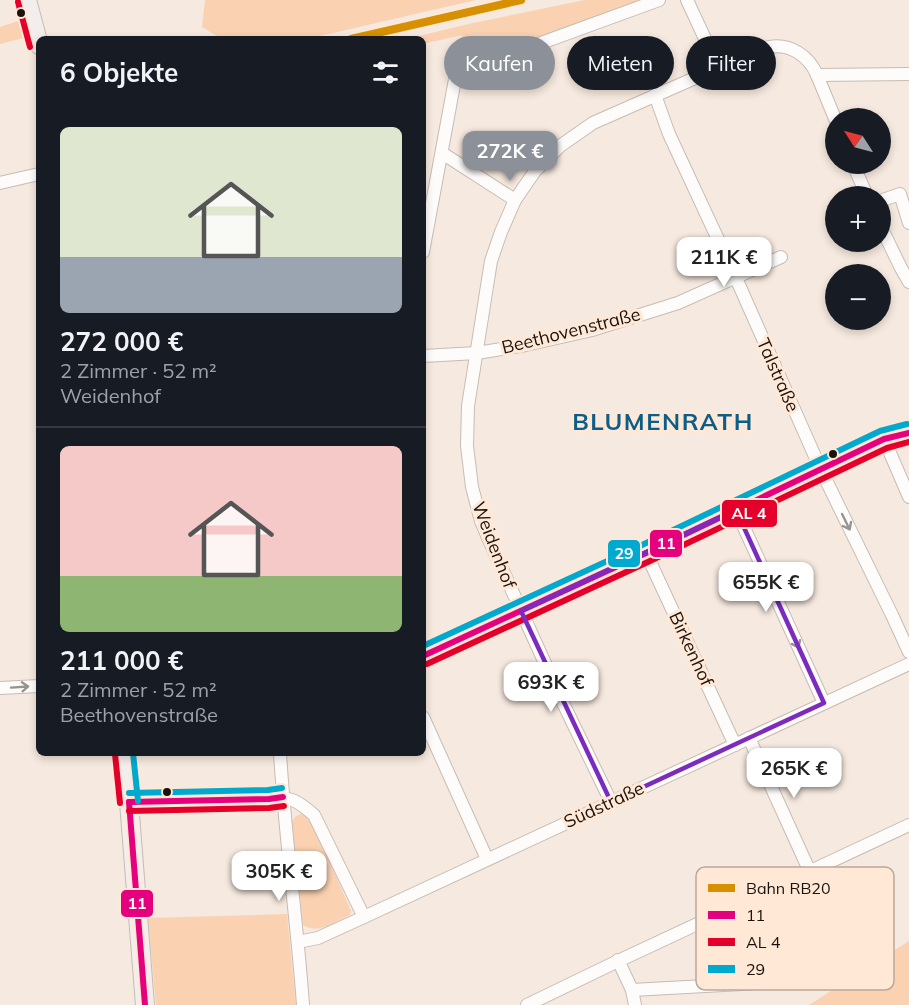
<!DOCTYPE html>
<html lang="de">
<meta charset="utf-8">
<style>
:root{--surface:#171b24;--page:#242831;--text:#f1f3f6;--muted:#9ea1a6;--line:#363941;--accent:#8c9099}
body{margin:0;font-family:Mulish,sans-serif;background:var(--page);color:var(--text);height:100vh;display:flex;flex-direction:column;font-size:22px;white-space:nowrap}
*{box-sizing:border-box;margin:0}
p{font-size:20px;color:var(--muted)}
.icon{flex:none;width:33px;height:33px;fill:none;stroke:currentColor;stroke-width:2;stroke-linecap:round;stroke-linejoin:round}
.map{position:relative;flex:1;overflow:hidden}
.drawer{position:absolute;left:36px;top:36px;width:390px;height:720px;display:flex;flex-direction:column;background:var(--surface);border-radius:9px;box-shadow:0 3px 9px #0003}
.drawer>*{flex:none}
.banner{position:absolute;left:444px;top:36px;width:375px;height:54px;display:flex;gap:12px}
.needle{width:39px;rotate:306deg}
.fabs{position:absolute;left:825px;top:108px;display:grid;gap:12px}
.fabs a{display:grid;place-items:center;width:66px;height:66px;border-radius:50%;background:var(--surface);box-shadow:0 3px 9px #0003;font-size:30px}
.price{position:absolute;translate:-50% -51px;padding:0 14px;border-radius:12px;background:#fff;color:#222;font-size:20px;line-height:39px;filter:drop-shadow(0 2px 3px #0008)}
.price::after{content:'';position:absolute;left:50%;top:36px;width:18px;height:14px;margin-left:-9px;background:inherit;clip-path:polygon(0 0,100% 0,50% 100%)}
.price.active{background:var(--accent);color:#fff}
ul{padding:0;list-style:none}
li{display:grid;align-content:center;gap:12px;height:318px;padding:0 24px}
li+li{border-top:2px solid var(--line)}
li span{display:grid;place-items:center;height:186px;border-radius:9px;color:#555}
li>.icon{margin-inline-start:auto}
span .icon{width:108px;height:108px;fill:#fffc;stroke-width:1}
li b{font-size:26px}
h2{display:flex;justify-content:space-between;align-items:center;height:72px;padding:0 24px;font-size:26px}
.pill{padding:0 21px;border-radius:27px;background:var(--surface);box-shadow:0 3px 9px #0003;font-size:21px;line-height:54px}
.pill.active{background:var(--accent);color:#fff}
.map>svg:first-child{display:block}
.green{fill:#fad2b2}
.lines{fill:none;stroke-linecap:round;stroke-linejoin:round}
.street-casing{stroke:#c6bcb4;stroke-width:14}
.secondary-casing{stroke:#c6bcb4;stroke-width:20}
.street{stroke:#fefcfa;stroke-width:12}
.secondary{stroke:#f3eeeb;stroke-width:18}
.bus-1-casing{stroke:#ffe8d6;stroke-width:10}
.bus-2-casing{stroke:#ffe8d6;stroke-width:10}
.bus-3-casing{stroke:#ffe8d6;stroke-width:10}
.bus-1{stroke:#e5007d;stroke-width:6}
.bus-2{stroke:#e4002b;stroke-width:6}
.bus-3{stroke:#00a9ce;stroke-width:6}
.rail-1-casing{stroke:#ffe8d6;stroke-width:12}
.rail-1{stroke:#d69002;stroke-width:8}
.oneway{stroke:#97938f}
.marked{fill:none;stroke:#7b2cbf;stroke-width:4.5;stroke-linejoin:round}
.bus-dot{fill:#1a120c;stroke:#ffe8d6;stroke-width:2}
.labels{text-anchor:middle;stroke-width:6;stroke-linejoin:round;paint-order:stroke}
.street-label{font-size:18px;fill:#1a120c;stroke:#ffe8d6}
.district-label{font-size:24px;font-weight:bold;letter-spacing:1.5px;fill:#0b5e89;stroke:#ffe8d6}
.key{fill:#ffe8d6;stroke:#baa899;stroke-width:1.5}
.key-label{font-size:16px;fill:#1a120c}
.line-badge{stroke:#ffe8d6;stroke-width:2}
.badge-label{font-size:16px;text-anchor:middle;font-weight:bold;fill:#fff}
</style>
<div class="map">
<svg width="909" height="1005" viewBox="0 0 909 1005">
<rect width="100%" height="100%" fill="#f6e9df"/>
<g class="green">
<path d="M205,0h271l-169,39h-85l-20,-12z"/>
<path d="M585,0h61l-186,66 2,-31 -39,9v-5h-17l67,-16z"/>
<path d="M21,20l6,17 -27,7v-17z"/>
<path d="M301,814l5,1 5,3 40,93 -1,4c-15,7 -31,20 -47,10l-11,-104 4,-5z"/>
<path d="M287,914l9,91h-140l-8,-87z"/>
<path d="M909,940v65h-100l100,-64z"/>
</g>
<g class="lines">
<g class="street-casing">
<g id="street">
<path d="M687,0l32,69"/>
<path d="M817,75l19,46"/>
<path d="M655,95l14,39 67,144 85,192 71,145 17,37"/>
<path d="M442,153l73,47"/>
<path d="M853,164l14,32"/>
<path d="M0,183l39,-9"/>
<path d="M880,201l20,-7 9,29"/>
<path d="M880,225l21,43 8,14"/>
<path d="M423,252l33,-178 203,-74"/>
<path d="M423,356l54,-3 49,-8 66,-15 86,-27 103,-46"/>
<path d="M884,439l25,58"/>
<path d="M736,510l88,193"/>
<path d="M646,553l89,192"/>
<path d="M423,656l223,-103 238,-114 25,-6"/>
<path d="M0,688l39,-2"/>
<path d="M423,717l64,142"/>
<path d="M749,738l61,134 -2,15 39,78"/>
<path d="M280,753c5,84 17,168 23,252"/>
<path d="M129,802l140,-3c22,-3 29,2 45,16l50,102"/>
<path d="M611,802l-47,-97 -75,-165 -8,-19 -9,-34 -5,-41 1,-40 23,-145 10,-29 14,-32 20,-29 25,-25 33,-23 161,-71c5,-1 10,-4 15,-5 21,-4 40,9 48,28l92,-1"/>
<path d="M298,942l20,-4 46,-21 545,-253"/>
<path d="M618,960l14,30 3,15"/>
<path d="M632,990l128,-7"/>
<path d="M527,1005l89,-43 293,-137"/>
</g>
</g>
<g class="secondary-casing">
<g id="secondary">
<path d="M27,0l12,45"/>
<path d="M124,753l5,49 16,203"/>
</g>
</g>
<use href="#street" class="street"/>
<use href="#secondary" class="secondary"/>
<g class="bus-1-casing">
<g id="bus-1">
<path d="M423,656l223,-103 238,-114 25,-6"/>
<path d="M129,802l16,203"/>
<path d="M129,802l140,-3 14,-2"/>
</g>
</g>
<g class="bus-2-casing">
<g id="bus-2">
<path d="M18,2l12,45"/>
<path d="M427,664l223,-103 237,-113 22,-6"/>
<path d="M115,754l5,49"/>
<path d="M129,811l140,-3 15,-2"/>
</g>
</g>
<g class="bus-3-casing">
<g id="bus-3">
<path d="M423,646l219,-101 238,-114 27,-7"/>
<path d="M133,753l5,48"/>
<path d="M129,793l139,-3 14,-2"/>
</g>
</g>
<use href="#bus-1" class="bus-1"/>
<use href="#bus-2" class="bus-2"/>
<use href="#bus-3" class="bus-3"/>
<g class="rail-1-casing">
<path id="rail-1" d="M351,39l170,-39"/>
</g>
<use href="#rail-1" class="rail-1"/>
</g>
<defs><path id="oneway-shaft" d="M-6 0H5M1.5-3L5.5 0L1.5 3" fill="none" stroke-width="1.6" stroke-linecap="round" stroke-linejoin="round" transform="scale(1.5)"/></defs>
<g class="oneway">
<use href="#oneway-shaft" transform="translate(846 522) rotate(64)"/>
<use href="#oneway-shaft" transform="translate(795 640) rotate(66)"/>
<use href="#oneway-shaft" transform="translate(20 687) rotate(-4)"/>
</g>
<path class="marked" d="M736,510l88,193 -213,99 -90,-191z"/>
<g class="bus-dot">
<circle cx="21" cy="13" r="5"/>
<circle cx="833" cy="454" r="5"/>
<circle cx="167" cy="792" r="5"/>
</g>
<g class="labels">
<g class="street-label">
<text transform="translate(571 331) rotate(-14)" y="6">Beethovenstraße</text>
<text transform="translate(778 375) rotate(66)" y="6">Talstraße</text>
<text transform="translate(494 545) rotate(69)" y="6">Weidenhof</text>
<text transform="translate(691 649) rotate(65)" y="6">Birkenhof</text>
<text transform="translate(604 805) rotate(-25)" y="6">Südstraße</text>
</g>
<g class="district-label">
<text x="663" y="430">BLUMENRATH</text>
</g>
</g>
<rect x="696" y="867" width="198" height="123" rx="9" class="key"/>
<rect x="708" y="884" width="27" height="8" fill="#d69002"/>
<rect x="708" y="911" width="27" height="8" fill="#e5007d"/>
<rect x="708" y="938" width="27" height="8" fill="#e4002b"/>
<rect x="708" y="965" width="27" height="8" fill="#00a9ce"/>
<g class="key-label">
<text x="746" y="894">Bahn RB20</text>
<text x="746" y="921">11</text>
<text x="746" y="948">AL 4</text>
<text x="746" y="975">29</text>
</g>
<g class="line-badge">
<rect x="721" y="499" width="57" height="29" rx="6" fill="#e4002b"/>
<rect x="649" y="529" width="34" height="29" rx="6" fill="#e5007d"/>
<rect x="607" y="539" width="34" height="29" rx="6" fill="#00a9ce"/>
<rect x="120" y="889" width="34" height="29" rx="6" fill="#e5007d"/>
</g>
<g class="badge-label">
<text x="749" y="519">AL 4</text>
<text x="666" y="549">11</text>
<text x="624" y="559">29</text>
<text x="137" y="909">11</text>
</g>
</svg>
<div class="fabs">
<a><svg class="needle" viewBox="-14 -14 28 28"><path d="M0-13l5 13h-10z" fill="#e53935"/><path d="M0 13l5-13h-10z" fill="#9ea1a6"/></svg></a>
<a>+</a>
<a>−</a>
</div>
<b class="price active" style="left:510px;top:182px">272K €</b>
<b class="price" style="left:724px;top:288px">211K €</b>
<b class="price" style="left:766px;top:613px">655K €</b>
<b class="price" style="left:551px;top:713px">693K €</b>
<b class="price" style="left:794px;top:799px">265K €</b>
<b class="price" style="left:279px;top:902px">305K €</b>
<div class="banner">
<a class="pill active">Kaufen</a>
<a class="pill">Mieten</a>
<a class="pill">Filter</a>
</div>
<section class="drawer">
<h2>6 Objekte<svg class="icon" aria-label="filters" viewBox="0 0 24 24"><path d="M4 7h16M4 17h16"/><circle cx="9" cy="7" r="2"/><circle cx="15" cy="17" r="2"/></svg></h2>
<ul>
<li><span style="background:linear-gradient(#dfe7d0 70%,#9aa5b1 0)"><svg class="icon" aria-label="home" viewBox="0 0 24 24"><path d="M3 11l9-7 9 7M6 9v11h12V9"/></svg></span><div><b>272 000 €</b><p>2 Zimmer · 52 m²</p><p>Weidenhof</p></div></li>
<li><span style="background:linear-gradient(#f6c9c9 70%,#8fb573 0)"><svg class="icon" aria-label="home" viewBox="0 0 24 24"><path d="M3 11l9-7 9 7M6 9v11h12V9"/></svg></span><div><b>211 000 €</b><p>2 Zimmer · 52 m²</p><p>Beethovenstraße</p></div></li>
</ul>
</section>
</div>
